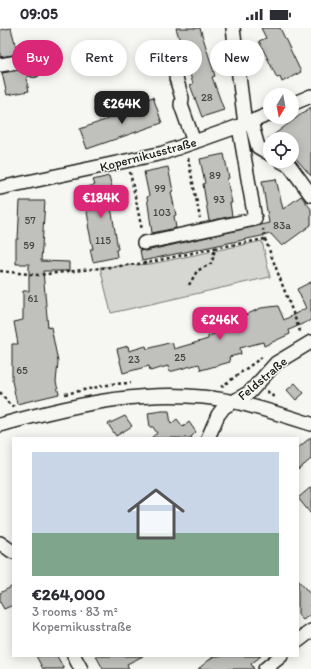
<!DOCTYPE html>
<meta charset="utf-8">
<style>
:root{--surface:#fff;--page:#f7f7f7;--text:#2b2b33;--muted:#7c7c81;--accent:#db2777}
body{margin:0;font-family:Itim,sans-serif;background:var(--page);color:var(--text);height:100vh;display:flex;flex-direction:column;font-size:15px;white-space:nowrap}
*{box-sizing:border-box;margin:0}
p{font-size:13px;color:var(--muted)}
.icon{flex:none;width:22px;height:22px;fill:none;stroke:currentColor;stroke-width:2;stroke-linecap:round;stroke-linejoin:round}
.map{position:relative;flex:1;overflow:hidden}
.details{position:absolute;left:12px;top:409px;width:287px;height:220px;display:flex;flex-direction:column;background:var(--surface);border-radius:0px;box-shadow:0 2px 10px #0003}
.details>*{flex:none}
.guide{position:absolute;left:12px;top:12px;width:287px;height:36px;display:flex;gap:8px}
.needle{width:26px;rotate:190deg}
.buttons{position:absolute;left:263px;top:60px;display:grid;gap:8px}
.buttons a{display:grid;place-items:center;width:36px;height:36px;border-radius:50%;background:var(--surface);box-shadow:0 2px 10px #0003;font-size:20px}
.price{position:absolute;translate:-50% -34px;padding:0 9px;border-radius:8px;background:var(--accent);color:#fff;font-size:13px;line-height:26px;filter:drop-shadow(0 1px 2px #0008)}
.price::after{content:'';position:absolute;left:50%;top:24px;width:12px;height:9px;margin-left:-6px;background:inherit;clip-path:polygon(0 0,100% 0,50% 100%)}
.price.current{background:#222;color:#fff}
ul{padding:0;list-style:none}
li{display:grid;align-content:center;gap:8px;height:212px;padding:0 20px}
li span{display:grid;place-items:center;height:124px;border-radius:0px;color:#555}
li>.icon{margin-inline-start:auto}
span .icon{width:72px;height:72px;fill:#fffc;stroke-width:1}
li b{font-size:17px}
.chip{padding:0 14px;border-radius:18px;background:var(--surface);box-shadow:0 2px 10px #0003;font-size:14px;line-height:36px}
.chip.current{background:var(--accent);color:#fff}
.status{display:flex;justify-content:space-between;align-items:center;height:28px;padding:0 20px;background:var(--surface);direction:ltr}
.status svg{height:11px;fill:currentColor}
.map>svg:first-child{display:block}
.green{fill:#d6d6d2;stroke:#797977}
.building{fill:#c0c0bd;stroke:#1c1c1c}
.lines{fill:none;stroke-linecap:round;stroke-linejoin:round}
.minor-casing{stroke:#1c1c1c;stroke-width:16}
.path{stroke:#1c1c1c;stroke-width:2.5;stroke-dasharray:3 3;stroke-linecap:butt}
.minor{stroke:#f6f6f2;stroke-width:13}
.labels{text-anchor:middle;stroke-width:3;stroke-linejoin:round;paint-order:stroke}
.number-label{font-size:11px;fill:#454544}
.street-label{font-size:13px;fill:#1c1c1c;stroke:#f6f6f2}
</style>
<div class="status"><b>09:05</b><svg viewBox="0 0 49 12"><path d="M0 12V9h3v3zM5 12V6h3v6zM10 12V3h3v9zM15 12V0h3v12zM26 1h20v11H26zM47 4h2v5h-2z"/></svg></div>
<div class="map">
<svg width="311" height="641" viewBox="0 0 311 641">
<rect width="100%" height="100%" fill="#f6f6f2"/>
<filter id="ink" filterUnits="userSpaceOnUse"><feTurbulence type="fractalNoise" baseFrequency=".025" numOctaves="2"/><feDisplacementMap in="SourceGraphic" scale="8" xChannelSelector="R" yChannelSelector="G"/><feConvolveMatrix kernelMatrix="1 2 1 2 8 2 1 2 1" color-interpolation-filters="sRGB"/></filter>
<g filter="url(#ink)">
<path class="green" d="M262,213l8,36 -159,36 -11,-46 51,-3z"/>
<g class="building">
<path d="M11,0l6,23 7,-2 1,4 -25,4v-27z"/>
<path d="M176,0h24l15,48 -3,1 12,33 -22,7 -12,-32 3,-1z"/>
<path d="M261,0h19l21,44 -19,10 -2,-5 -3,1 -18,-37 7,-3z"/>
<path d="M57,25l4,13 -19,6 -3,-13z"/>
<path d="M26,41l3,7 -3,2 3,13 -22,4 -5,-22z"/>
<path d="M153,69l9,26 -75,26 -7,-20 61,-22 -2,-5z"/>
<path d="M311,79v69l-19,-22v-15h-24z"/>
<path d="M224,126l5,24 -2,1 5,24h-2l2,13 -23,5 -6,-37 2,-1 -5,-24z"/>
<path d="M168,139l5,24 -2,1 5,23 -2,1 2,12 -24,5 -5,-36 2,-1 -5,-24z"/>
<path d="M109,148l5,18 -5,1 9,54 -2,1 1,7 -24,5 -3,-13h3l-5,-24 1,-1 -4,-24 -3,1 -2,-12 15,-4 -2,-5z"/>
<path d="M276,151l7,30 18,-13 10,13v16l-29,21 -11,-12 -129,27 -2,-11 6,1 123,-28 -7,-42z"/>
<path d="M20,173h25l-4,60 28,1v9h-26l5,57 3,-1 7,35 -2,20 3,12 -42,10 -5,-23v-37h6l-4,-22 9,-2v-29h6v-27h-13v-25h2z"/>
<path d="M311,254v38l-22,10 1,4 -26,12 -1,-4 -23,6 1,6 -12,3 1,5 -29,8 -2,-6 -30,8 -1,-6 -18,5 -1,-5 -26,7 -6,-24 11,-3 1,5 17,-5 1,3 25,-7 2,7 34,-10v-3l13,-4 -1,-6 22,-6 -1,-3 20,-9 17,-2 6,14 22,-12 -9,-19z"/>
<path d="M295,355l9,10 -8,7 -9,-10z"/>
<path d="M162,383h7l2,13 6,-5 6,8 6,-5 7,10 -5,5 1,1h-41l6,-5 -4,-6h-3l-2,-14z"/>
<path d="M125,388l7,10 -16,10 -8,-12z"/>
<path d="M311,409v22l-13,11v-22z"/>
<path d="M311,459v27l-13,-16z"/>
<path d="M298,552l13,15v19l-8,6 -5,-5z"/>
<path d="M13,558v19l-9,4 -4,-7v-9z"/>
<path d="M36,628h21l7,13h-21z"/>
<path d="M96,628h47l-16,8 2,5h-26z"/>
<path d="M214,628h47l-10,8 3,5h-56z"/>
</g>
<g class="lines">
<g class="minor-casing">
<g id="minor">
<path d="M233,0l12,96"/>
<path d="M0,37l30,-5 3,4 1,6"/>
<path d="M176,50l6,20 -1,7 13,37"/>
<path d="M292,76l19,-8"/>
<path d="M251,94l7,25 12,7"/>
<path d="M281,133l9,5 21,29"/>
<path d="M0,160l163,-35 82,-29 25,-10"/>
<path d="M144,215l111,-24 -16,-92"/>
<path d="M0,397c76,-21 156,-40 235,-23 25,6 51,14 76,22"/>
<path d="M208,410l10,-23 6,-8 26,-15 26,-29 35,-21"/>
<path d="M0,515l13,9"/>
<path d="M298,613l13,-10"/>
<path d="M74,628l7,13"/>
<path d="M265,641l16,-13"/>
</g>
</g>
<g class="path">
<path d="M188,130l12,60"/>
<path d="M130,144l12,58"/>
<path d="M265,211l36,95"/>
<path d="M0,243l38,4 108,-12 69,-15"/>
<path d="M189,257l8,-14 15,-8 3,-15 50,-9 -2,-10"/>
<path d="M221,359l41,-30"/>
<path d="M267,363l8,7"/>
<path d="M0,364l10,13 5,2"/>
<path d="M65,366l47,-10 19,-1"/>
</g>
<use href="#minor" class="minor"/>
</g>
</g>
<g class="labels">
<g class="number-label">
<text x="207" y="73">28</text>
<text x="215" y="151">89</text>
<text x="160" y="164">99</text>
<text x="219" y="175">93</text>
<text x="162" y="188">103</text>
<text x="30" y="196">57</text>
<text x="282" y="201">83a</text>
<text x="103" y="216">115</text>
<text x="29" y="221">59</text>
<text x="33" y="274">61</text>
<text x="180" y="333">25</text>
<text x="134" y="335">23</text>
<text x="22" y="346">65</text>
</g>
<g class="street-label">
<text transform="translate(148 126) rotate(-15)" y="5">Kopernikusstraße</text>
<text transform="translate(262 350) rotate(-40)" y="5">Feldstraße</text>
</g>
</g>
</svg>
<div class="buttons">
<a><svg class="needle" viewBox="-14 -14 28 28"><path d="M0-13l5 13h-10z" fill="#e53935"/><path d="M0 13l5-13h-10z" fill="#7c7c81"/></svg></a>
<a><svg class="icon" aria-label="locate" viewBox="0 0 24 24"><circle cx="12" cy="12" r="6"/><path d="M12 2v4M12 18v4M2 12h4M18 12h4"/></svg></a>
</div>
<b class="price current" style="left:122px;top:97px">€264K</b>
<b class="price" style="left:101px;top:191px">€184K</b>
<b class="price" style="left:220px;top:313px">€246K</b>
<div class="guide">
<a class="chip current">Buy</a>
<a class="chip">Rent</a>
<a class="chip">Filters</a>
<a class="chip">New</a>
</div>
<section class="details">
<ul>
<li><span style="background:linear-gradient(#c9d6e8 65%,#7fa58c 0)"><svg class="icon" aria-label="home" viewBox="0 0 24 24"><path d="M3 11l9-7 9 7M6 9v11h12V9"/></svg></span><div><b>€264,000</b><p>3 rooms · 83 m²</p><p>Kopernikusstraße</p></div></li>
</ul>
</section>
</div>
